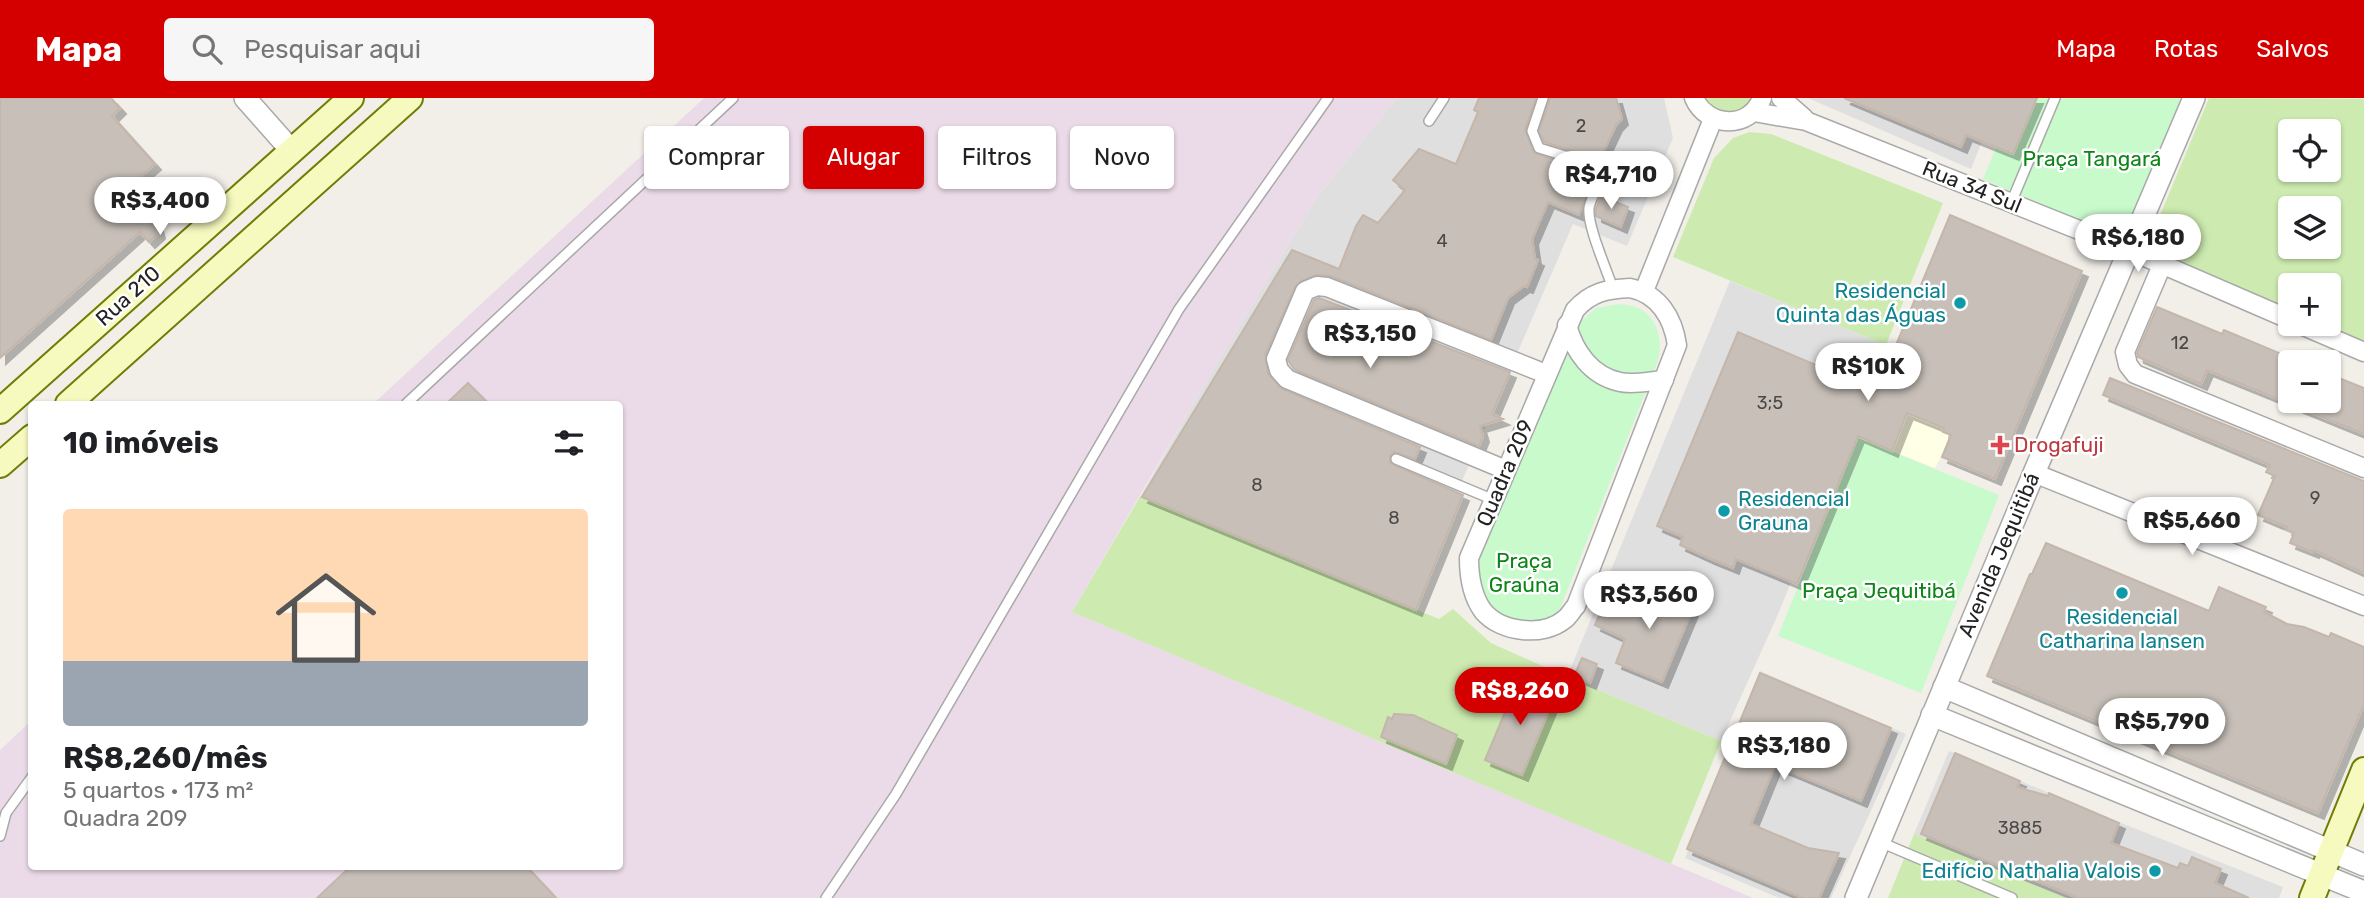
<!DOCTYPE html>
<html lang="pt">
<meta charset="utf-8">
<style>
:root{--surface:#fff;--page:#f6f6f6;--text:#202124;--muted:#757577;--accent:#d40000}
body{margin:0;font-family:Rubik,sans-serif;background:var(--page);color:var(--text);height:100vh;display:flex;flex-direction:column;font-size:26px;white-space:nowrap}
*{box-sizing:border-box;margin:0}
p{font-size:23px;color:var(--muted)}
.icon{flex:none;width:38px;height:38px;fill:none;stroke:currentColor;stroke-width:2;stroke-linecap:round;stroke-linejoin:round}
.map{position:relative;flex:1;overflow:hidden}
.details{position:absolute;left:28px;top:303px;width:595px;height:469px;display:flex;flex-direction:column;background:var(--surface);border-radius:7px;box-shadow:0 2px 5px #0004}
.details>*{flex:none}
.top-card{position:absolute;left:644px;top:28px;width:665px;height:63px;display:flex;gap:14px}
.buttons{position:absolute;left:2278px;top:21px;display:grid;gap:14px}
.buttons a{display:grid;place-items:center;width:63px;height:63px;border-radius:7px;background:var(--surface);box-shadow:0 2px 5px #0004;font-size:35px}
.price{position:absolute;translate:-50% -60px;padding:0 16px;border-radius:24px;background:#fff;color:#222;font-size:23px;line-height:46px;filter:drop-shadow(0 2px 4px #0008)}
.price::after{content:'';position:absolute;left:50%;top:42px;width:21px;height:16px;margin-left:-10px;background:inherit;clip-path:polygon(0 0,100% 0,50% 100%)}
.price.selected{background:var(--accent);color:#fff}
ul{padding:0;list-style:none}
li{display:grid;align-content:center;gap:14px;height:371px;padding:0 35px}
li span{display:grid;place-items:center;height:217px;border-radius:7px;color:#555}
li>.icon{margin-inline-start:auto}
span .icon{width:126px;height:126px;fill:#fffc;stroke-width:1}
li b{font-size:30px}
h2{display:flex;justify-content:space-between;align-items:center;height:84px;padding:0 35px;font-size:30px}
.chip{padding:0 24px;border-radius:7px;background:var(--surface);box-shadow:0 2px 5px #0004;font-size:24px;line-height:63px}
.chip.selected{background:var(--accent);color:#fff}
header{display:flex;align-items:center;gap:42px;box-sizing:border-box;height:98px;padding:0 35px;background:var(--accent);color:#fff}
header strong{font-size:33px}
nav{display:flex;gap:38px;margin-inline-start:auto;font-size:24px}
.search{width:490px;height:63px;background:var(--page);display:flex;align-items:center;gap:18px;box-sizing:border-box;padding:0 24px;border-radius:7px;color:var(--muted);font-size:26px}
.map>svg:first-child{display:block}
.residential{fill:#e0dfdf}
.industrial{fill:#ebdbe8}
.education{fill:#ffffe5}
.grass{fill:#cdebb0;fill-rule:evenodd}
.park{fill:#c8facc}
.building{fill:#c7bfb8;stroke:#c4b6ab;stroke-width:2;filter:url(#shadow)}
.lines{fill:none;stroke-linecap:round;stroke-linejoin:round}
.service-casing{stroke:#a9a9a9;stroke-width:12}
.minor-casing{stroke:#a9a9a9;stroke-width:21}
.tertiary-casing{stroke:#a9a9a9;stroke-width:24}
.secondary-casing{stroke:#707d05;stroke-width:28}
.service{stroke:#fff;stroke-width:9}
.minor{stroke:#fff;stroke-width:18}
.tertiary{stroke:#fff;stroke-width:21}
.secondary{stroke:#f7fabf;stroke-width:24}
.culture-dot{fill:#0f9aa8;stroke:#fff;stroke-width:2.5}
.health-dot{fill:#e0444e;stroke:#fff;stroke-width:2.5}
.labels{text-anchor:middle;stroke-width:5;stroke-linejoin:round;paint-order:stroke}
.number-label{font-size:18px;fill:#4b4948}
.park-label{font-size:21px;fill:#0c8416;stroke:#fff}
.street-label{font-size:21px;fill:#222;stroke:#fff}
.culture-label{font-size:21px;fill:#0d838f;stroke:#fff;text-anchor:end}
.health-label{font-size:21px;fill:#be3a42;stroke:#fff;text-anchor:start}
</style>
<header>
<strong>Mapa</strong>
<div class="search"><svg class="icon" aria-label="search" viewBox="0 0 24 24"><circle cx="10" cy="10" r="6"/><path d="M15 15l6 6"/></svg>Pesquisar aqui</div>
<nav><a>Mapa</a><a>Rotas</a><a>Salvos</a></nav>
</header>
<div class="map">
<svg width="2364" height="800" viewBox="0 0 2364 800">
<defs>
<filter id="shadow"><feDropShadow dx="6" dy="6" stdDeviation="0" flood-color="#0004"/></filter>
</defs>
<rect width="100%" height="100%" fill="#f2efe9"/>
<g class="residential">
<path d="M1397,0h267l9,40 -46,108 -54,-22 -165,382 -267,-111 67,-117 109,-181z"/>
<path d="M1808,0h191l-28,71z"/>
<path d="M1730,183l156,64 -107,267 -58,129 -154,-64z"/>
<path d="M1760,573l146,63 -75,164h-52l-94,-40z"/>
<path d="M1949,653l167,70 167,66 -4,11h-213l-152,-64z"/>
</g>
<path class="industrial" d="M704,0h693l-80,99 -109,181 -136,234 681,286h-1753v-148l31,-29 1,145h588v-462h-247z"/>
<path class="education" d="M1885,276l83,32 -33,62 -77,-30z"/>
<g class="grass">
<path d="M1700,0h52l-5,10 -25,9z"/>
<path d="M2209,0l155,1v243l-42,-18h7v-39h-38v26l-145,-62zM2291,33h38v39h-38zM2291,110h38v39h-38z"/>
<path d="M1749,34l22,2 172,69 -57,142 -213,-88 41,-99 19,-20z"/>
<path d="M1141,397l298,124 14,-10 38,34 76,34 154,64 -50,123 -599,-252z"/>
<path d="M1914,736l152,64h-178z"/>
</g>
<g class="park">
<path d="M2017,0h166l-59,141 -141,-60z"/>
<path d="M1620,206c7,1 16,2 22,6 18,12 21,36 15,53l-97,246c-24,21 -56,16 -77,-8 -6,-6 -7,-22 -10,-31l104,-245 19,-17z"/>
<path d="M1858,340l141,57 -78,198 -143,-57z"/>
</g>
<g class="building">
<path d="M0,0h111l9,10 -8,8 43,48 -24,21 22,24 6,24 -10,9 -9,-10 -140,126z"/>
<path d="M1479,0h57l-11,32 9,23 59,19v2l-14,41 -31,-13 -16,37 3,20 3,1 -11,27 -3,-1 -16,12 -17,42 -160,-64 -14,-1 -16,6 -6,6 -30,68 3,19 14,15 138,58 -5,12 -21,-7 -4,4v7l73,32 -47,115 -274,-113 150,-247 47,19 17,-43 7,-11 15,8 27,-33 -12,-10 26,-31 37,15 22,-52 -4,-2z"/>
<path d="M1550,0h66l6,21 -6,6 -16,34 -56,-17 -5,-11z"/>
<path d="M1844,0h193l-24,56 -47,-19 -5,12z"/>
<path d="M1601,98l27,11 -7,20 -25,-11v-7z"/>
<path d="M1950,117l132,56 -87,208 -53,-22 9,-22 -8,-3 1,-4 -37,-15 -15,38 -34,-15 -61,148 -61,-25 -3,9 -22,-9 -31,-14 3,-8 -26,-11 81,-194 139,59z"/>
<path d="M1319,200l191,74 -18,42 11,5 -23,7 3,10 -4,10 -185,-77 -6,-9 26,-60z"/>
<path d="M2157,209l65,27 2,-4 67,28v43h38v-27l35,14v46l-157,-64 -6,14 -63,-27 -1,-4z"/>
<path d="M2110,280l254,103v92l-50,-23 -1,2 -23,-9 4,-10 -8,-4 1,-2 -29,-12 17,-39 -9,-4 4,-7 -167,-70z"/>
<path d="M468,285l21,21h-43z"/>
<path d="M2046,445l163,68 10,-24 47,20 -2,5 23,12 17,3 25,10 2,-4 33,14v57l-46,109 -331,-137 43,-102h2z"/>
<path d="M1650,487l45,18 -33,79 -46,-19 9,-24 -30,-14 9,-21 28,12z"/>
<path d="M1582,560l15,6 -7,19 -16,-7z"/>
<path d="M1760,575l131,55 -30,73 -86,-36 -24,59 57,24 31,5 -20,45h-16l-116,-49z"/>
<path d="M1520,578l15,6 10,9 7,12 -30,72 -37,-15z"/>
<path d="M1394,616l19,1 44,20 -11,29 -65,-27 7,-20 4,2z"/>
<path d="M1955,655l65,28 -3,6 31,9 1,-3 70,30 -8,20 67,25 2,-5 8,3 4,-9 29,12 -6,14 34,15h-171l-157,-64z"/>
<path d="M351,768h175l30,32h-239z"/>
</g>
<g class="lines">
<g class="service-casing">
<g id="service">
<path d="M1543,0l-11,33 7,17 59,18c9,13 -7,28 -9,42 -2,18 18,62 24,81"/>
<path d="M1429,23l15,-23"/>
<path d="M2011,105l44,-105"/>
<path d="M406,306l327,-306"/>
<path d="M1396,361l98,41"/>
<path d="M0,738l6,-23 26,-36"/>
<path d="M1880,744l132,56"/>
<path d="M826,800l70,-104 283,-485 149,-211"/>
</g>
</g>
<g class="minor-casing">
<g id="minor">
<path d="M1694,0c13,30 56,32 68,0"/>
<path d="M1781,0l23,20"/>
<path d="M1754,14l52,9 323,129 162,70"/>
<path d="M2162,167l-37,87 3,13 7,9 229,94"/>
<path d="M1630,190c29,6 43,30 47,57l-101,261c-4,4 -7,10 -11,13 -21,18 -64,14 -82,-8 -11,-15 -14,-35 -14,-53l106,-248c16,-18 32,-21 55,-22z"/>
<path d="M1644,193l69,-172"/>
<path d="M2299,226l65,28"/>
<path d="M1567,227c7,26 24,51 53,57 13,3 30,-1 44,-2"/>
<path d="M1506,372l-219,-91 -8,-9 -3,-11 29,-68 12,-5 10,1 219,87"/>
<path d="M2034,375l330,133"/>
</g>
</g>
<g class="tertiary-casing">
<g id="tertiary">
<path d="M245,0l46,52"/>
<path d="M1944,589l420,178"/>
<path d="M1932,617l432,177"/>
<path d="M1856,800l178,-425 160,-375"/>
</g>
</g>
<g class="secondary-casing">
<g id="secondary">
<path d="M68,306l342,-306"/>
<path d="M0,313l351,-313"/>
<path d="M0,367l32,-28"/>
<path d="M2312,800l52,-128"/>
</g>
</g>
<use href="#service" class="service"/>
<use href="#minor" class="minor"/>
<use href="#tertiary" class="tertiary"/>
<use href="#secondary" class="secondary"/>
</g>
<g class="culture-dot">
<circle cx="1960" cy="205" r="7"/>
<circle cx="1724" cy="413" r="7"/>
<circle cx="2122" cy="495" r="7"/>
<circle cx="2155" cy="773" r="7"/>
</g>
<path class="health-dot" d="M1996.5 336.5h7v7h7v7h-7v7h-7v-7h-7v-7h7z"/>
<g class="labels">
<g class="number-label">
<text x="1581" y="34">2</text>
<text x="1442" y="149">4</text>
<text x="2180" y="251">12</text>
<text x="1770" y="311">3;5</text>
<text x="1257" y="393">8</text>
<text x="2315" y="406">9</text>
<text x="1394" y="426">8</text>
<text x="2020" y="736">3885</text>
</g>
<g class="park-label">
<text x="2092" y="68">Praça Tangará</text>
<text x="1524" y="470">Praça<tspan x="1524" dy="24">Graúna</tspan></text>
<text x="1879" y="500">Praça Jequitibá</text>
</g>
<g class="street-label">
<text transform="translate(1972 89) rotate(22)" y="7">Rua 34 Sul</text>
<text transform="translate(128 198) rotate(-42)" y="7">Rua 210</text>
<text transform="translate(1505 375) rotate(-67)" y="7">Quadra 209</text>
<text transform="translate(1999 457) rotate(-67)" y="7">Avenida Jequitibá</text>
</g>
<g class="culture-label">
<text x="1946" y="200">Residencial<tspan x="1946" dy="24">Quinta das Águas</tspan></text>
<text x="1738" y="408" text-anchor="start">Residencial<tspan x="1738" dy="24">Grauna</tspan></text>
<text x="2122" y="526" text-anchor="middle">Residencial<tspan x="2122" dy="24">Catharina Iansen</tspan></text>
<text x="2141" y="780">Edifício Nathalia Valois</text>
</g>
<g class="health-label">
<text x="2014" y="354">Drogafuji</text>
</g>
</g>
</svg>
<div class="buttons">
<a><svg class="icon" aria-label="locate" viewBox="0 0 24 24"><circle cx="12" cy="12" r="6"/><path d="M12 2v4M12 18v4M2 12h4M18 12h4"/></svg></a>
<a><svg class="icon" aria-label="layers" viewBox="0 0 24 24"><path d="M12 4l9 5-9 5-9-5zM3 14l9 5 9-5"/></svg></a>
<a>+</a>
<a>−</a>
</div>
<b class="price" style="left:1611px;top:113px">R$4,710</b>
<b class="price" style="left:160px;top:139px">R$3,400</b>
<b class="price" style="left:2138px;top:176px">R$6,180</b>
<b class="price" style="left:1370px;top:272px">R$3,150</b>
<b class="price" style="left:1868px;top:305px">R$10K</b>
<b class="price" style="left:2192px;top:459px">R$5,660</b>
<b class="price" style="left:1649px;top:533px">R$3,560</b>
<b class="price selected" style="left:1520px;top:629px">R$8,260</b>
<b class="price" style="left:2162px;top:660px">R$5,790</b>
<b class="price" style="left:1784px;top:684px">R$3,180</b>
<div class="top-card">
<a class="chip">Comprar</a>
<a class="chip selected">Alugar</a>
<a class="chip">Filtros</a>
<a class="chip">Novo</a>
</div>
<section class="details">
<h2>10 imóveis<svg class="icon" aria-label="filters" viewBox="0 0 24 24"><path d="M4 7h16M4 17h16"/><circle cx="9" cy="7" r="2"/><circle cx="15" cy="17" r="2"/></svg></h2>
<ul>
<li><span style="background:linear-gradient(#ffd9b3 70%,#9aa5b1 0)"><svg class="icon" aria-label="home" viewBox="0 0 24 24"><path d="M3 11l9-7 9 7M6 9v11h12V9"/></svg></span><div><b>R$8,260/mês</b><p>5 quartos · 173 m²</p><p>Quadra 209</p></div></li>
</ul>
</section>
</div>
